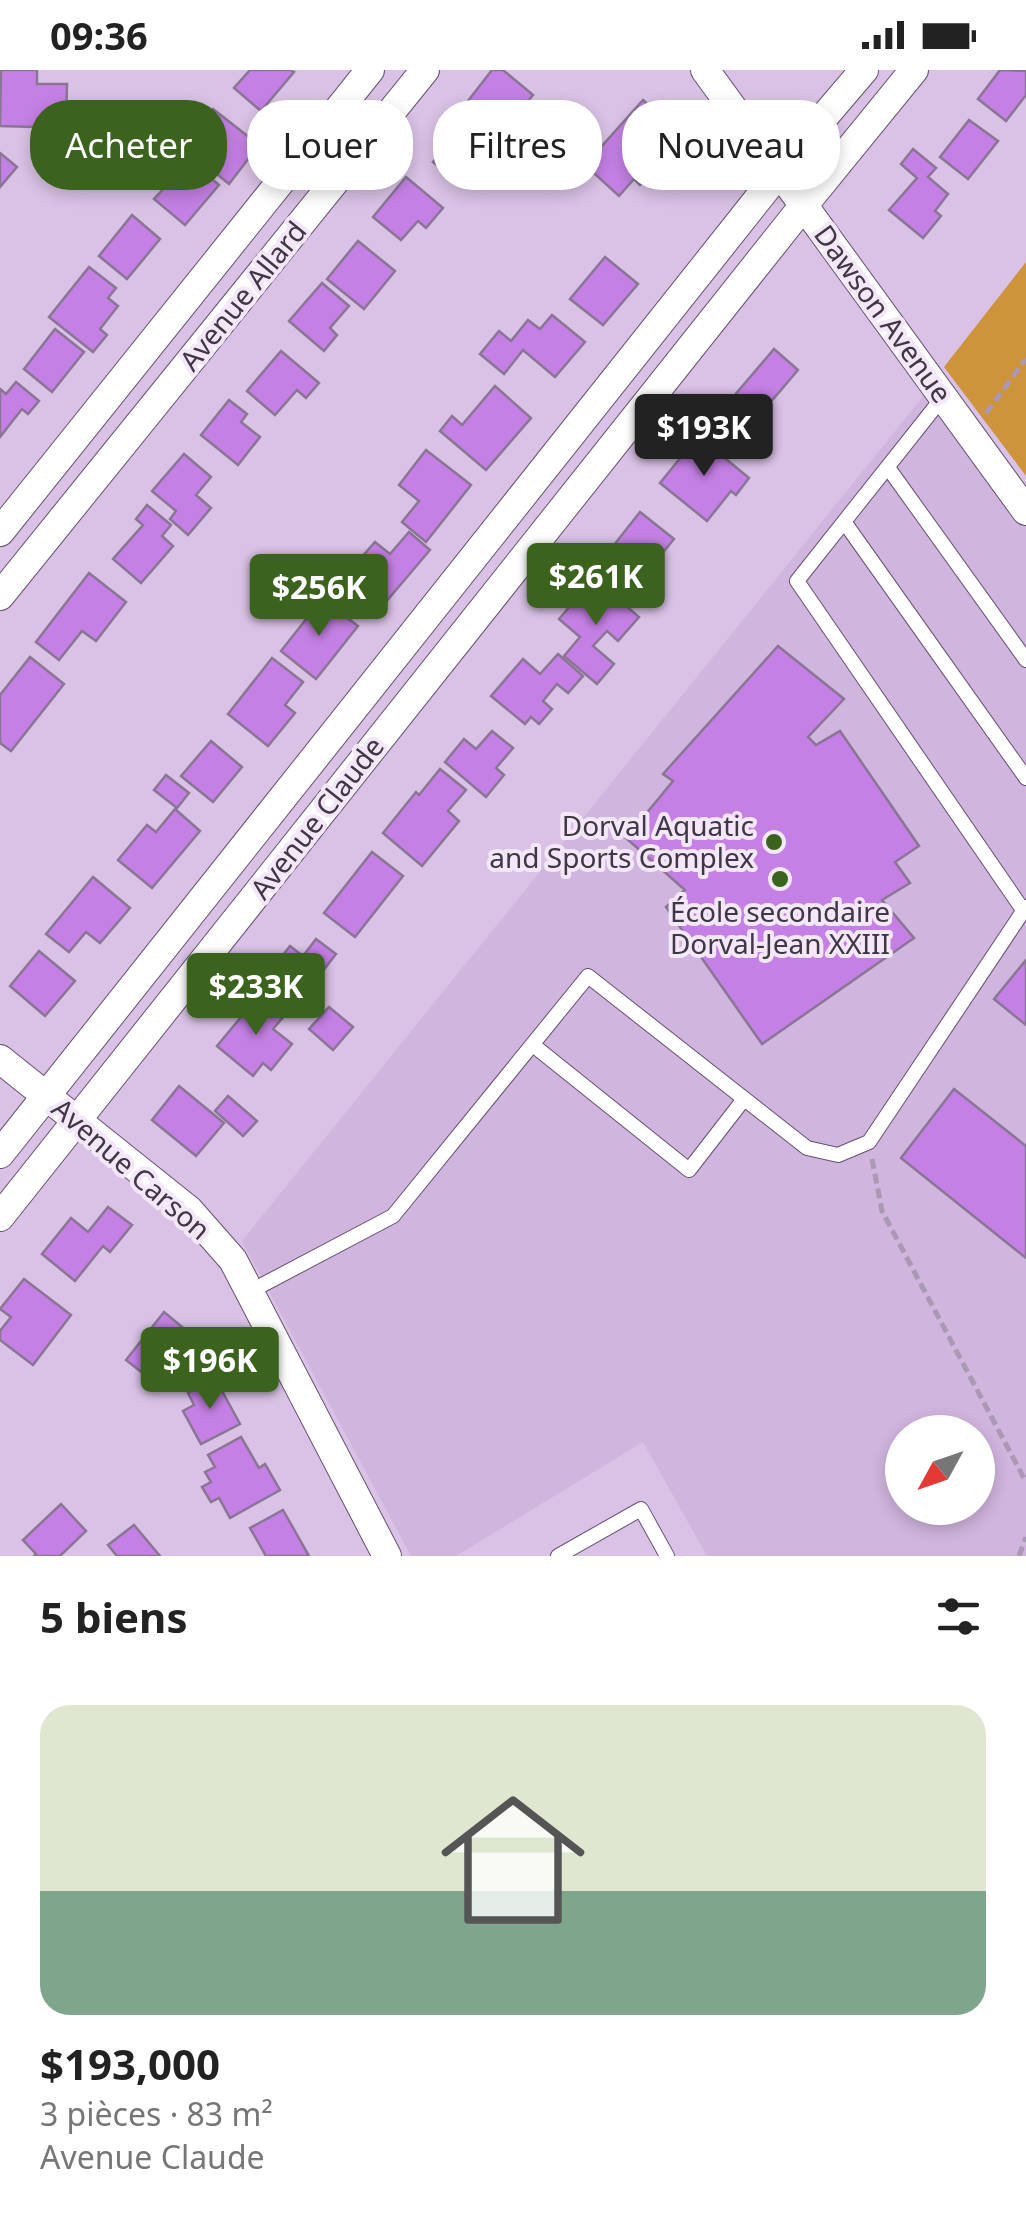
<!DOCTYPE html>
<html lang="fr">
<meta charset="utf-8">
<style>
:root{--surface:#fff;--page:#f2f2f2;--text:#222;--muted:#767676;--accent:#3b631e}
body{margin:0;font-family:"Noto Sans",sans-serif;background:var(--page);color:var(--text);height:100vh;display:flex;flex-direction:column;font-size:38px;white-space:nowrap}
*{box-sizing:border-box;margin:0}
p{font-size:32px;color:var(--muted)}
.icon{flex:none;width:55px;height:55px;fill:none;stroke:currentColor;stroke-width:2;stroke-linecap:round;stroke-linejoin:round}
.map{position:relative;height:1486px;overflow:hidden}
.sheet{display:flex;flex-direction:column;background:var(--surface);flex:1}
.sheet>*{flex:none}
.guide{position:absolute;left:30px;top:30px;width:968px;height:90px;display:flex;gap:20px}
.needle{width:65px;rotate:230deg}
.buttons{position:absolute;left:885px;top:1345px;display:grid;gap:20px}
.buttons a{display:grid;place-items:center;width:110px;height:110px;border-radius:50%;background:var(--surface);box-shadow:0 5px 15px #0003;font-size:50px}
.price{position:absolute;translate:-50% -85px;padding:0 22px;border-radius:10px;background:var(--accent);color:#fff;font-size:32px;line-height:65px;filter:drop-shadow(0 2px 5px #0008)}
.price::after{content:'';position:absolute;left:50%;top:60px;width:30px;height:22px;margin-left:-15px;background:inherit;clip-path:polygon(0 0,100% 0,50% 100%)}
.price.active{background:#222;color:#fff}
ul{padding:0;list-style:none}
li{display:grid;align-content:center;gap:20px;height:530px;padding:0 40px}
li span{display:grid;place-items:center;height:310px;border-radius:30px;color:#555}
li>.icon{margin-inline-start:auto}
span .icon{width:180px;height:180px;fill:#fffc;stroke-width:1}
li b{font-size:42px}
h2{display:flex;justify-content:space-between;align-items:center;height:120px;padding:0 40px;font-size:42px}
.tag{padding:0 35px;border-radius:40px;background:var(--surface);box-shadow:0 5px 15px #0003;font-size:35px;line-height:90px}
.tag.active{background:var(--accent);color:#fff}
.status{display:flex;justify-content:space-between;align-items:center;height:70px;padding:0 50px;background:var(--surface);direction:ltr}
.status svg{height:28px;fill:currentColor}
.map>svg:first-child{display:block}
.built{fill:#d0b5de;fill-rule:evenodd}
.green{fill:#ce943c}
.building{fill:#c480e4;stroke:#8a7595;stroke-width:2.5}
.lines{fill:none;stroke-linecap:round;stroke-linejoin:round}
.service-casing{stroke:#655170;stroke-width:16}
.minor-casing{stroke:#655170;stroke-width:30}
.path{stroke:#aa98b4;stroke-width:5;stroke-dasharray:10 5;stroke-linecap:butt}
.service{stroke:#fff;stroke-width:14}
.minor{stroke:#fff;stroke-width:28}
.poi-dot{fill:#3b631e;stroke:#f3e7f9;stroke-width:4}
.labels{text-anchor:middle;stroke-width:8;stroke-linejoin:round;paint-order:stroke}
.street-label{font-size:28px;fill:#403745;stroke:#f3e7f9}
.poi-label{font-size:28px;fill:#403745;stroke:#f3e7f9;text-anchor:end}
</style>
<div class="status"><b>09:36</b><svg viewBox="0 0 49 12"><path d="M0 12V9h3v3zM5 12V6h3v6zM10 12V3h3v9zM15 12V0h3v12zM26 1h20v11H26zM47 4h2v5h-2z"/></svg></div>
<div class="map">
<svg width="1026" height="1486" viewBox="0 0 1026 1486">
<rect width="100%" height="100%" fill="#d9c2e5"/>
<path class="built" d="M925,324l101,123v1039h-319l-64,-114 -187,114h-45l-169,-315zM902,1362h76v76h-76z"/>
<path class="green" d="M1026,192v214l-82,-109z"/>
<g class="building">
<path d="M1,0h36v14h30l-1,44 -66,-2z"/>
<path d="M250,0h41l3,2 -33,39 -27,-23z"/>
<path d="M492,0h11l30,25 -32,41 -37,-30z"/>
<path d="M1000,0l26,1v24l-20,26 -28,-22z"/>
<path d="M643,30l21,20 -14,15 11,10 -12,14 8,7 -17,19 -6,-6 -15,17 -34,-31z"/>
<path d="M213,39l46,36 -30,39 -23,-19 8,-11 -22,-17z"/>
<path d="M969,50l29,21 -30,38 -28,-22z"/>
<path d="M465,52l31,25 -32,40 -31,-25z"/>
<path d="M913,79l23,19 -8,9 20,17 -13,17 6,5 -18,22 -34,-28 28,-32 -16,-14z"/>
<path d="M0,83l17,14 -17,20z"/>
<path d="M190,91l29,24 -34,40 -31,-26z"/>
<path d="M406,107l37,31 -17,20 -8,-7 -17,19 -28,-23z"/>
<path d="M132,145l28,24 -33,40 -28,-23z"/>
<path d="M358,171l37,30 -31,38 -37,-30z"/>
<path d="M605,187l33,27 -35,41 -33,-26z"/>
<path d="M89,197l27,21 -8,10 10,8 -18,23 7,6 -14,17 -44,-35z"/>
<path d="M322,213l27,23 -19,22 7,7 -13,16 -35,-30z"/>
<path d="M552,245l33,27 -30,35 -32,-27 -19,24 -24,-20 19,-23 12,10 17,-21 12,9z"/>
<path d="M55,259l29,23 -32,40 -28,-23z"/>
<path d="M774,279l24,21 -52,61 -24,-21z"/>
<path d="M281,281l38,32 -13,15 -9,-8 -22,25 -28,-24z"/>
<path d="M16,312l23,19 -11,13 -6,-5 -22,28v-48l6,5z"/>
<path d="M495,316l36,32 -45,52 -46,-39 12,-15 10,9z"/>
<path d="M229,330l18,14 -6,8 19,15 -22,28 -37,-30z"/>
<path d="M698,366l51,42 -13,17 -5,-4 -24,30 -47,-38z"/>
<path d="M426,380l45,35 -45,57 -24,-20 17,-21 -20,-16z"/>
<path d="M184,384l27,23 -15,18 15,13 -23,27 -18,-16 6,-8 -24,-20z"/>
<path d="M147,435l24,20 -9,11 11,10 -32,37 -28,-24 30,-34 -7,-6z"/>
<path d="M640,442l34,27 -31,38 -33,-27z"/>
<path d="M409,462l21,18 -51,60 -37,-31 33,-37 15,12z"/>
<path d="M89,503l37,29 -30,39 -14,-10 -23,29 -23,-18z"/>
<path d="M594,508l45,39 -21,24 -11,-10 -14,15 21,18 -17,20 -33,-28 16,-19 -21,-18z"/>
<path d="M322,529l36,27 -42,53 -35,-28z"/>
<path d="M778,576l66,53 -36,38 8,8 24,-14 79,115 -24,16 15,21 -28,17 32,38 -152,106 -96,-137 19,-17 -59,-52 47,-57 -10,-7z"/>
<path d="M558,584l25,22 -15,17 -11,-9 -14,17 9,8 -13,15 -8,-7 -6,7 -34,-28 32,-37 17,15z"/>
<path d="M30,587l34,27 -53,67 -11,-8v-48z"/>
<path d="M272,588l31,24 -18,23 10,8 -27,33 -40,-32z"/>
<path d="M492,661l21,17 -17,20 8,7 -18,22 -41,-35 19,-23 12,10z"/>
<path d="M211,671l31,26 -29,35 -32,-26z"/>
<path d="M440,699l26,21 -18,21 11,10 -37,45 -39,-33 33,-41 3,3z"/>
<path d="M166,705l23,18 -12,15 -23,-18z"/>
<path d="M175,739l25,22 -48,57 -34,-28 29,-35 9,7z"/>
<path d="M372,782l31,24 -48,61 -31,-24z"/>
<path d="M93,807l37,31 -30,35 -14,-11 -17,20 -23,-18z"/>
<path d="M316,869l20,15 -34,44 -33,-25 21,-27 13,10z"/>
<path d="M39,881l36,30 -30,35 -35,-30z"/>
<path d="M1026,890v65l-32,-26z"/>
<path d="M260,924l25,21 -12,14 19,15 -21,26 -8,-7 -10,13 -36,-30z"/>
<path d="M329,937l24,20 -20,23 -24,-21z"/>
<path d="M179,1016l45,37 -28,33 -44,-36z"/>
<path d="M954,1019l72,57v112l-125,-100z"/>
<path d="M228,1026l29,25 -14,15 -28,-25z"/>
<path d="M108,1137l24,18 -22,27 -7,-6 -28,35 -33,-27 29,-36 17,14z"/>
<path d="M24,1209l47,36 -38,50 -33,-25v-9l11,-14 -11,-8z"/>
<path d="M164,1242l29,24 -5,7 17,13 -19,23 -14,-12 -14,18 -32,-25z"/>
<path d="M215,1308l25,46 -39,20 -18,-33 11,-6 -6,-12z"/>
<path d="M241,1367l18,31 6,-4 15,26 -50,28 -11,-20 -8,4 -9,-15 9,-5 -6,-10 10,-5 -7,-12z"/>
<path d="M61,1434l25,27 -26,25h-26l2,-2 -13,-14z"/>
<path d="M283,1440l26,46h-43l-16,-28z"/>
<path d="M134,1455l26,31h-43l-9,-11z"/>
</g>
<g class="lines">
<g class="service-casing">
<g id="service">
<path d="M943,327l-146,184 226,329"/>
<path d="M889,399l137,191"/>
<path d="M845,453l181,255"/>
<path d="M533,975l156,125 55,-71"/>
<path d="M249,1222l144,-76 195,-240 219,172 31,7 31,-13 157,-235"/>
<path d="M558,1486l83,-47 26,47"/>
</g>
</g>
<g class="minor-casing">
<g id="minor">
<path d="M705,0l321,441"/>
<path d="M0,462l370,-462"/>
<path d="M0,526l425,-526"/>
<path d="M0,989l189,151 44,50 154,296"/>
<path d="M0,1084l812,-1023 52,-61"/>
<path d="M0,1147l804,-1012 110,-135"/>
</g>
</g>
<g class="path">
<path d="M986,343l40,-54"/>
<path d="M872,1089l10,52 144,271"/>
<path d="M1019,1486l7,-19"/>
</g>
<use href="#service" class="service"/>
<use href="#minor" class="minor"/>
</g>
<g class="poi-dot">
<circle cx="774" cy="772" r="10"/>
<circle cx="780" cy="809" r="10"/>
</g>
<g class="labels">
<g class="street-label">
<text transform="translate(243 226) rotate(-51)" y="10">Avenue Allard</text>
<text transform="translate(883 244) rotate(54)" y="10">Dawson Avenue</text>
<text transform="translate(317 748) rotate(-52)" y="10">Avenue Claude</text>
<text transform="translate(131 1099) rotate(41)" y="10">Avenue Carson</text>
</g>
<g class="poi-label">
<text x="754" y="766">Dorval Aquatic<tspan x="754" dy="32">and Sports Complex</tspan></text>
<text x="780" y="852" text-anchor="middle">École secondaire<tspan x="780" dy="32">Dorval-Jean XXIII</tspan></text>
</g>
</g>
</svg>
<div class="buttons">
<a><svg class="needle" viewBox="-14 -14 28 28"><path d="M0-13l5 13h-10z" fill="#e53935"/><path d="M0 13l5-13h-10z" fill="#767676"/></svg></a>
</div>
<b class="price active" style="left:704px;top:409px">$193K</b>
<b class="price" style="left:596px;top:558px">$261K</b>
<b class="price" style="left:319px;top:569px">$256K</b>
<b class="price" style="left:256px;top:968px">$233K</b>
<b class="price" style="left:210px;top:1342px">$196K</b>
<div class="guide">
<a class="tag active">Acheter</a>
<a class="tag">Louer</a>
<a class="tag">Filtres</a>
<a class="tag">Nouveau</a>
</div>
</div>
<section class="sheet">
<h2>5 biens<svg class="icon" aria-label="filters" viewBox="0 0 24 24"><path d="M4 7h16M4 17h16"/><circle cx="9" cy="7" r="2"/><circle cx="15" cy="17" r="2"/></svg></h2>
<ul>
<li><span style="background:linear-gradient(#dfe7d0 60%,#7fa58c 0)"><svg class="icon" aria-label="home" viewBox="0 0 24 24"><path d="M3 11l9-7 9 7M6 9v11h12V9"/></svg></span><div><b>$193,000</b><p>3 pièces · 83 m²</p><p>Avenue Claude</p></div></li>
</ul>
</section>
